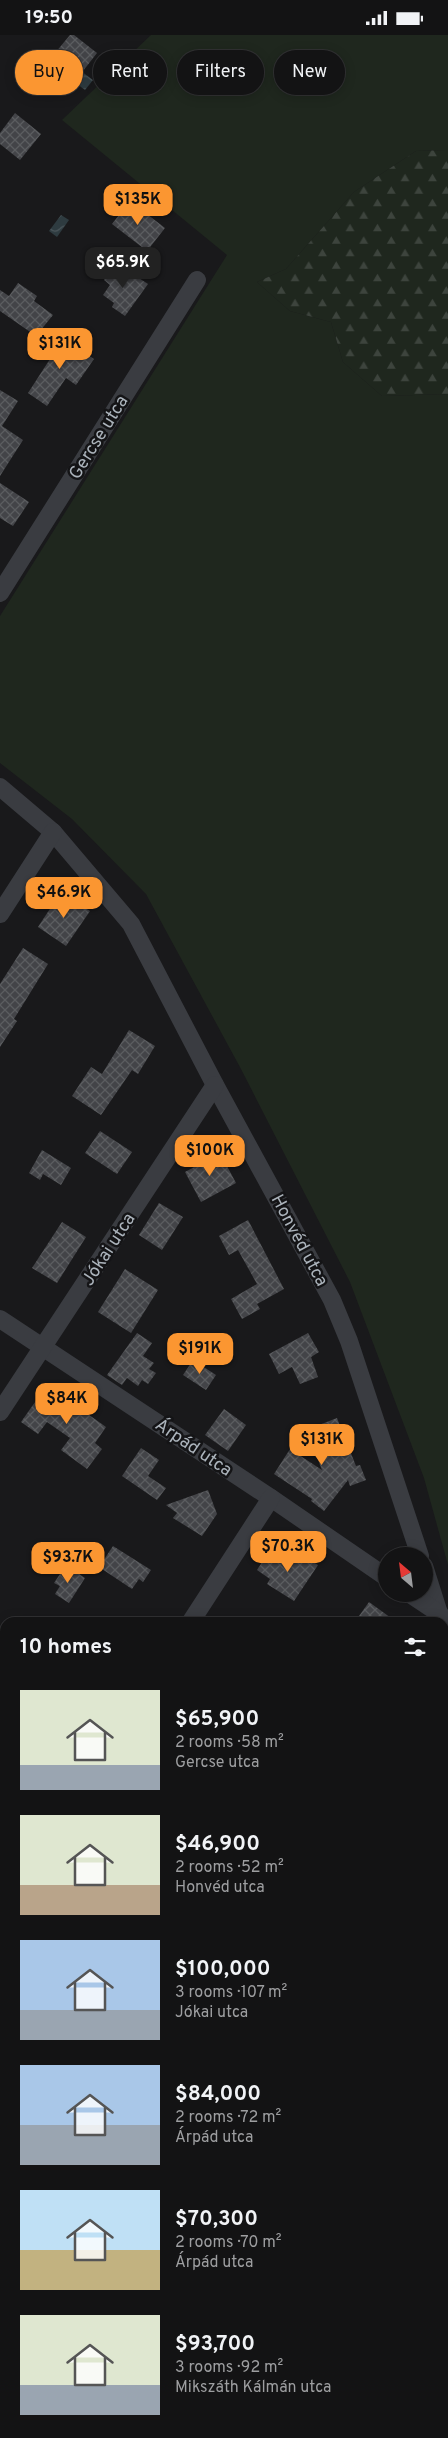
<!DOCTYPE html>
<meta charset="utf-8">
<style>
:root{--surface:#131314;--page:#1c1c1d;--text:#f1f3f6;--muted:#9d9ea0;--line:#323234;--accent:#fb9631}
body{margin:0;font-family:Overpass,sans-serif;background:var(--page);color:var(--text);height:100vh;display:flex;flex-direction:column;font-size:19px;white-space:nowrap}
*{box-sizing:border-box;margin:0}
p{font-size:16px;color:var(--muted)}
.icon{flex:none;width:28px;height:28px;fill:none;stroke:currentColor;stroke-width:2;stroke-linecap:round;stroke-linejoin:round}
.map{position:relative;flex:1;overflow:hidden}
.side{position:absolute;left:0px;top:1582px;width:449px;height:821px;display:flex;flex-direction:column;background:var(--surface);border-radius:15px 15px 0 0;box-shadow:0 2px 12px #0003,0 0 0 1px var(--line)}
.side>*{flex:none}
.banner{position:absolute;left:15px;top:15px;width:419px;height:45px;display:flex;gap:10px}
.needle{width:32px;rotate:332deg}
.controls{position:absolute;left:378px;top:1512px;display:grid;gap:10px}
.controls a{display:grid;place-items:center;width:55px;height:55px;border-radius:50%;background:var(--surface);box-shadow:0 2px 12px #0003,0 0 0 1px var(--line);font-size:25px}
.price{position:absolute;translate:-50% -42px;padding:0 11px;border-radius:10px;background:var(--accent);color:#111;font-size:16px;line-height:32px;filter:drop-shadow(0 1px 2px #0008)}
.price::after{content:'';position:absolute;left:50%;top:30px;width:15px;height:11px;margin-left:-8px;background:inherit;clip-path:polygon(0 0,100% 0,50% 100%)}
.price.active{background:#222;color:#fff}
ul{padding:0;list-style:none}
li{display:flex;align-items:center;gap:15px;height:125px;padding:0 20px}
li span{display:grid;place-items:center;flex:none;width:140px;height:100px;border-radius:0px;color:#555}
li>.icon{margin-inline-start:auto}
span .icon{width:60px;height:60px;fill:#fffc;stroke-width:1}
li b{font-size:21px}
h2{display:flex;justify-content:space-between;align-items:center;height:60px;padding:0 20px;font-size:21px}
.pill{padding:0 18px;border-radius:22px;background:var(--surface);box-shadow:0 2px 12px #0003,0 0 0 1px var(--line);font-size:18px;line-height:45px}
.pill.active{background:var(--accent);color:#111}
.status{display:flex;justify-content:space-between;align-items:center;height:35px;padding:0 25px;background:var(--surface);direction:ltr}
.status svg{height:14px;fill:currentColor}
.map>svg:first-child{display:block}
.grass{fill:#1f271e}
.forest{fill:url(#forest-firs)}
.water{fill:url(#water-waves)}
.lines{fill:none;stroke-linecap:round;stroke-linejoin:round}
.stream{stroke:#2e3b40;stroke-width:5}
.building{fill:url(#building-cross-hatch)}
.minor{stroke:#3a3c41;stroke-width:18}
.secondary{stroke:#484b51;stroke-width:25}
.labels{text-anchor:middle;stroke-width:5;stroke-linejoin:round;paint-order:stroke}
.street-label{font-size:18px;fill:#abb3bb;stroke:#141416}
</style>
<div class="status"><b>19:50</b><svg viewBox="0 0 49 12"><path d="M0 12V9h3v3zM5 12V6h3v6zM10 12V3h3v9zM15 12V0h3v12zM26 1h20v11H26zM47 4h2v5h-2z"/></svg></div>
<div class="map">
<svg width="448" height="2403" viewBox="0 0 448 2403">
<defs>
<pattern id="forest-firs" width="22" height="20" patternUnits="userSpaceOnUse" patternTransform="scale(1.25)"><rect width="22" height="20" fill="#1f271e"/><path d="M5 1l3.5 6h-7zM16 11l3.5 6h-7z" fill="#3d443d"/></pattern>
<pattern id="water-waves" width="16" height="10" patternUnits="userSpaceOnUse" patternTransform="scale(1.25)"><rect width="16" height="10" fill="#2e3b40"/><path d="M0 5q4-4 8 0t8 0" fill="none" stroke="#4a555a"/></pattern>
<pattern id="building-cross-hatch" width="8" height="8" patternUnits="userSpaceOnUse" patternTransform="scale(1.25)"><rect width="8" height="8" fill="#434448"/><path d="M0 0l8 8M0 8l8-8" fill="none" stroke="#5b5d60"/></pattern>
</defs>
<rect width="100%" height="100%" fill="#19191b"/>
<path class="grass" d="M151,0h297v115l-32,1 -62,41 -68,77 -29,13 33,29 41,11 12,40 39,34 66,-2v1171l-24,-87 -74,-196 -109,-213 -95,-175 -74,-75 -72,-56v-147l227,-361 -165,-135z"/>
<path class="forest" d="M448,115v244l-66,2 -39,-34 -12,-40 -41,-11 -33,-29 29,-13 68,-77 62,-41z"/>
<g class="water">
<path d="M77,33l16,12 -8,10 -16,-12z"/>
<path d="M61,180l8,5 -12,17 -8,-6z"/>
</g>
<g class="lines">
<path class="stream" d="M0,1910l5,4"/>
</g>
<g class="building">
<path d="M70,0h4l23,18 -14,18 -7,-5 -18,22 -22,-18 16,-19 3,2z"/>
<path d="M15,78l26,21 -21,26 -20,-16v-11z"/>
<path d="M130,166l35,27 -18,23 -35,-27z"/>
<path d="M116,228l32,21 -23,32 -13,-9 2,-4 -11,-8 7,-10 -6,-5z"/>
<path d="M18,248l19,13 -3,5 19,14 -17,21 -36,-25v-21l9,6z"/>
<path d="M59,301l35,23 -18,26 -10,-7 -19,28 -19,-13 22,-34 -4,-3z"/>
<path d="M0,355l18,11 -16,25 21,14 -23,36z"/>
<path d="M0,448l29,19 -16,24 -13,-8z"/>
<path d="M61,857l29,19 -24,35 -28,-19z"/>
<path d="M23,913l25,16 -34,55 3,2 -17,26v-63z"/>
<path d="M129,995l26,16 -17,28 -6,-4 -31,45 -29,-19 19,-29 11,7z"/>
<path d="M100,1096l32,21 -15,22 -32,-21z"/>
<path d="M42,1115l29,18 -10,17 -18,-11 -3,6 -11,-7z"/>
<path d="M220,1118l16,30 -35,19 -16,-30z"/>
<path d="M159,1168l24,14 -21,33 -23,-15z"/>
<path d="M248,1185l36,69 -27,15 3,5 -18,10 -11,-20 26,-15 -19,-34 -9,5 -10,-19z"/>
<path d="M62,1187l24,15 -29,46 -25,-15z"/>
<path d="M125,1234l33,21 -27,43 -33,-21z"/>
<path d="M137,1298l15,10 -9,13 11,7 -5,6 7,4 -8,11 -6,-4 -4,6 -11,-8 -5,7 -15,-10z"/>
<path d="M308,1298l11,19 -8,5 7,20 -18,7 -8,-17 -13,7 -10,-20z"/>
<path d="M193,1325l23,15 -10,15 -23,-15z"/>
<path d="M47,1350l59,42 -11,16 7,6 -15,20 -26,-19 9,-12 -23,-16 -9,12 -17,-12z"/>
<path d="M224,1374l22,16 -18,26 -23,-16z"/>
<path d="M337,1383l19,48 4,-1 6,15 -16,6 -2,-6 -24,31 -13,-10 1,-2 -38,-25 16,-25 32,21 -16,-40z"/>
<path d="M141,1413l18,12 -11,16 18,12 -9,12 -35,-24z"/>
<path d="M208,1455l9,24 -15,22 -29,-18 4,-5 -11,-8z"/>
<path d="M113,1511l38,24 -8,12 -4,-3 -7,10 -33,-22z"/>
<path d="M291,1513l27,17 -24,36 -27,-17 3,-5 -13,-9 11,-17 14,9z"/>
<path d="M66,1530l19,13 -16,25 -14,-9 5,-8 -6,-3z"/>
<path d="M369,1567l29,21h-44z"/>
</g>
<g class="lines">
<g class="minor">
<path d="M0,558l197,-313"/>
<path d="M0,752l53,45 78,92 84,161 117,215 17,41 71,215"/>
<path d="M0,879l53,-82"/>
<path d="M0,1284l271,179 115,79"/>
<path d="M0,1377l215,-327"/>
<path d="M424,1531l18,57"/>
<path d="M410,1559l30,20"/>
<path d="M190,1588l81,-125"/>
<path d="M444,1596l4,16"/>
<path d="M444,1688l4,-7"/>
<path d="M0,1880l5,-7"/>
<path d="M221,2399v4"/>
</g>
<g class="secondary">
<path d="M0,1892l5,4"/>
<path d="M444,2172l4,7"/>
</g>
</g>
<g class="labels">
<g class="street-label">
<text transform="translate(98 402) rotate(-58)" y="6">Gercse utca</text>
<text transform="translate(300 1205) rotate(62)" y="6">Honvéd utca</text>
<text transform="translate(108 1214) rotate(-57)" y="6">Jókai utca</text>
<text transform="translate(194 1412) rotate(34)" y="6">Árpád utca</text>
</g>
</g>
</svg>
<div class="controls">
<a><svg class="needle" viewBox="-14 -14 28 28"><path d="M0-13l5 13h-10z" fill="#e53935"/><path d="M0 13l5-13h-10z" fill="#9d9ea0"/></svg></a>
</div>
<b class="price" style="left:138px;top:191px">$135K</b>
<b class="price active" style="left:123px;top:254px">$65.9K</b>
<b class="price" style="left:60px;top:335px">$131K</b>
<b class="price" style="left:64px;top:884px">$46.9K</b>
<b class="price" style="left:210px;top:1142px">$100K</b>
<b class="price" style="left:200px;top:1340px">$191K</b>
<b class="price" style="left:67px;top:1390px">$84K</b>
<b class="price" style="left:322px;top:1431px">$131K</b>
<b class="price" style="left:288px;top:1538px">$70.3K</b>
<b class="price" style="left:68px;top:1549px">$93.7K</b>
<div class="banner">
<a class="pill active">Buy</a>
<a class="pill">Rent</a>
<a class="pill">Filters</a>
<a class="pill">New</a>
</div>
<section class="side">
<h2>10 homes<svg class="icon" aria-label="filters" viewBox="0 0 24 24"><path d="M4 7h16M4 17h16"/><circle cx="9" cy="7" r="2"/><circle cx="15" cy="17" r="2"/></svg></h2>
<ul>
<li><span style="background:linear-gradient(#dfe7d0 75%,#9aa5b1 0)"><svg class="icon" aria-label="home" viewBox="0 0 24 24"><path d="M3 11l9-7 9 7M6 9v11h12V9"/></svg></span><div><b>$65,900</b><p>2 rooms · 58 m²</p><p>Gercse utca</p></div></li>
<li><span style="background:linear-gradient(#dfe7d0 70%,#b9a48a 0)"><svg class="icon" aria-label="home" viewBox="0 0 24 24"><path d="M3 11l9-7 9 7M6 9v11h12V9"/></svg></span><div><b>$46,900</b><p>2 rooms · 52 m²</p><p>Honvéd utca</p></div></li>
<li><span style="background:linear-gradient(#a9c7e8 70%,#9aa5b1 0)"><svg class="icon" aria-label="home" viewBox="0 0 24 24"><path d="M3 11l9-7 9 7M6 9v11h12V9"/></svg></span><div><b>$100,000</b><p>3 rooms · 107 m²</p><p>Jókai utca</p></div></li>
<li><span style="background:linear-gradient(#a9c7e8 60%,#9aa5b1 0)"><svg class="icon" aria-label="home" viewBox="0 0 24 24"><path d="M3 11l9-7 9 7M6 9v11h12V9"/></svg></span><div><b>$84,000</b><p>2 rooms · 72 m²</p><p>Árpád utca</p></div></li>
<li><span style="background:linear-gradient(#bfe0f5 60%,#c2b280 0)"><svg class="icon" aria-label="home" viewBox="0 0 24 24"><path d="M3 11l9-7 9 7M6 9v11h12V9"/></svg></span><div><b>$70,300</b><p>2 rooms · 70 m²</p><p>Árpád utca</p></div></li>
<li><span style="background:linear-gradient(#dfe7d0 70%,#9aa5b1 0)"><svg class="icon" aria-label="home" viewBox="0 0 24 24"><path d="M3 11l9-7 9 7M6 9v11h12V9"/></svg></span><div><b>$93,700</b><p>3 rooms · 92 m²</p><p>Mikszáth Kálmán utca</p></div></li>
</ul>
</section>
</div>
